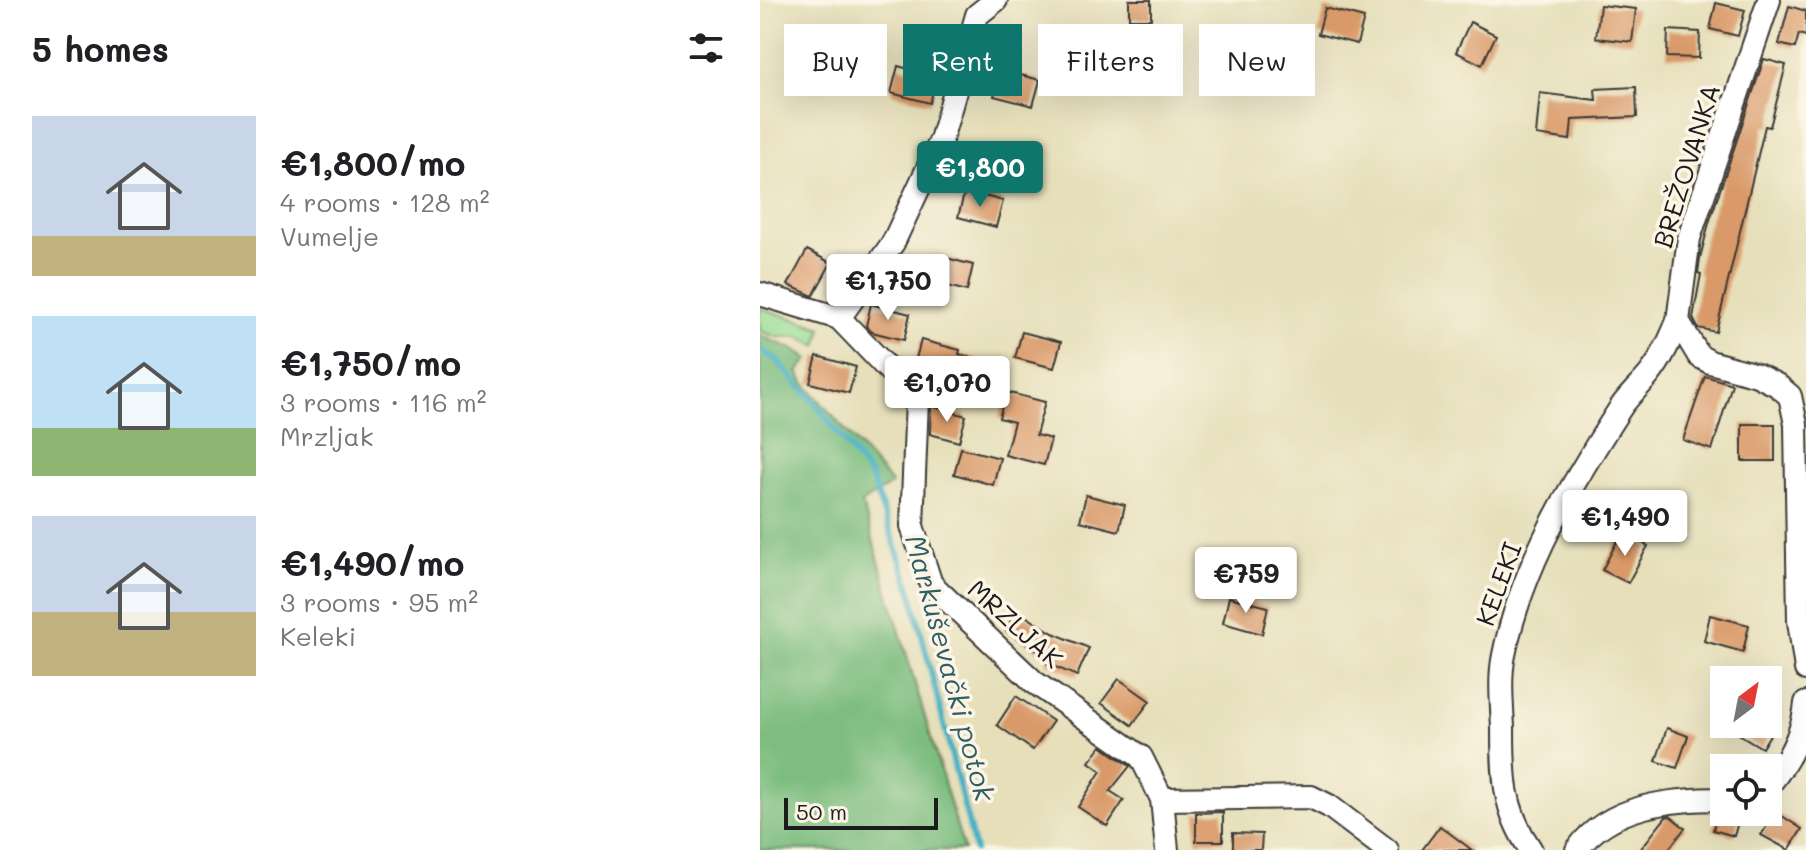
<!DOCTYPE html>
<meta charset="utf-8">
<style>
:root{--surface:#fff;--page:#f6f6f6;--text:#202124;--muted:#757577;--accent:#0f766e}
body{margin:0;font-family:Mali,sans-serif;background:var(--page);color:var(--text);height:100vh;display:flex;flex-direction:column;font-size:30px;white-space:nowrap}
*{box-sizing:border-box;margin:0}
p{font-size:26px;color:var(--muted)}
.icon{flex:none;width:44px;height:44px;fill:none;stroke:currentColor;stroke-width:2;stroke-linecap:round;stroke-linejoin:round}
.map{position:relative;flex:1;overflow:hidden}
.panel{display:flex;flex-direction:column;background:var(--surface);width:760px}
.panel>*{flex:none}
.hud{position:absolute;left:24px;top:24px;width:760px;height:72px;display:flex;gap:16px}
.needle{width:52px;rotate:32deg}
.buttons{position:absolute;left:950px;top:666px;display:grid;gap:16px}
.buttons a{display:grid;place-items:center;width:72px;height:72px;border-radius:0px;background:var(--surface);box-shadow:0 8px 32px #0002;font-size:40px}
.scale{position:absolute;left:24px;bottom:20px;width:154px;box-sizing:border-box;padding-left:8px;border:4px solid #1c1c1c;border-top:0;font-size:22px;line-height:28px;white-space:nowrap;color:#1c1c1c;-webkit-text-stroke:6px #fcf5e5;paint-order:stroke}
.price{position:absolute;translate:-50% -68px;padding:0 18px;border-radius:8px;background:#fff;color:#222;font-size:26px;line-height:52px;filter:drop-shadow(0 2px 4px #0008)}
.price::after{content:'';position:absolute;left:50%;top:48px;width:24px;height:18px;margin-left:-12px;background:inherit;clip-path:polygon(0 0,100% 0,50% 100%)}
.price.on{background:var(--accent);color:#fff}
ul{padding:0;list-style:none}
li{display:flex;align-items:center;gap:24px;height:200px;padding:0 32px}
li span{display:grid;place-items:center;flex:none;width:224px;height:160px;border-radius:0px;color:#555}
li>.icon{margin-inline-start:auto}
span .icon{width:96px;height:96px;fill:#fffc;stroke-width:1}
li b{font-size:34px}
h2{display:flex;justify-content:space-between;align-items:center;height:96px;padding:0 32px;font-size:34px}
.pill{padding:0 28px;border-radius:0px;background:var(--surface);box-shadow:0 8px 32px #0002;font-size:28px;line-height:72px}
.pill.on{background:var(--accent);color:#fff}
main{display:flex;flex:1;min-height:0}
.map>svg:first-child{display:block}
.green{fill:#9cde96;stroke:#5c7d59;stroke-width:2}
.forest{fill:#7dbd7f;stroke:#4c6c4e;stroke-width:2}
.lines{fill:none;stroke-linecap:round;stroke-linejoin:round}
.stream{stroke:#44b0c3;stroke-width:6}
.building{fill:#d99967}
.minor-casing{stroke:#3a3934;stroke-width:26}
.minor{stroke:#fff;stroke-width:22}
.labels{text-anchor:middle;stroke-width:7;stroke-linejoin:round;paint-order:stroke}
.street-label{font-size:26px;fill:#1c1c1c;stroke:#fcf5e5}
.water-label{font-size:28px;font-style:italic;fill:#2e5f67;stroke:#fcf5e5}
</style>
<main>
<section class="panel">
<h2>5 homes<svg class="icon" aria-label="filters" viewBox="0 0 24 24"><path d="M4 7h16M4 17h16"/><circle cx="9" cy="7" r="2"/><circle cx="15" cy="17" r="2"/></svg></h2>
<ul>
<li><span style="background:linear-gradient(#c9d6e8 75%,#c2b280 0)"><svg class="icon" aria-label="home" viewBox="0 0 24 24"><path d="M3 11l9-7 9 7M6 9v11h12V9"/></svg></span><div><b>€1,800/mo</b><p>4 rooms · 128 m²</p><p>Vumelje</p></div></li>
<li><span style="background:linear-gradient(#bfe0f5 70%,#8fb573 0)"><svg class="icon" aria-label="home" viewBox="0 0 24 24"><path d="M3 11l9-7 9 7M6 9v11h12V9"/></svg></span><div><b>€1,750/mo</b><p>3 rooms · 116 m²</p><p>Mrzljak</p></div></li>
<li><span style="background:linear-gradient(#c9d6e8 60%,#c2b280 0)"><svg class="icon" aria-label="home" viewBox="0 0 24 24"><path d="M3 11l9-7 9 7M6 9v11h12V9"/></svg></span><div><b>€1,490/mo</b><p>3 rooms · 95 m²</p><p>Keleki</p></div></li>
</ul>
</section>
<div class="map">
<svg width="1046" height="850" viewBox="0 0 1046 850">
<rect width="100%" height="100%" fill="#fcf5e5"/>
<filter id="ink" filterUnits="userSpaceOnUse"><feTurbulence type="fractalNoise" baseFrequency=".0125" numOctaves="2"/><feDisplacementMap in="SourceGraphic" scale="16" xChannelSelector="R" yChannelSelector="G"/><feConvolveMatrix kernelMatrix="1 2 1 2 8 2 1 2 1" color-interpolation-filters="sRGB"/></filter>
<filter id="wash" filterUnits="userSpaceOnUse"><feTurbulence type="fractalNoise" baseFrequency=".006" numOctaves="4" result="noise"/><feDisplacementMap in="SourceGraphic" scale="32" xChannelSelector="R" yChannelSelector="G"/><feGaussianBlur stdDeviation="1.8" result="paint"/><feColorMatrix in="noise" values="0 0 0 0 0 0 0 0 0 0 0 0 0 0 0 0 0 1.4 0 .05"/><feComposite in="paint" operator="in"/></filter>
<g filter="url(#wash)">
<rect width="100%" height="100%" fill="#e6dfba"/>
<path class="green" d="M0,308l62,20 -5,18 -20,-10 -20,1 -17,-6z"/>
<path class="forest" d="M0,335c16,9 35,12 49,24l-11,13 7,12 87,100 -30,19 102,347h-204z"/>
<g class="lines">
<path class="stream" d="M0,351l16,8 43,49 52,69 39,110 65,263"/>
</g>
<g id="blocks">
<g class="building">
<rect x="369" y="0" width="22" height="19"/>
<path d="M956,3l29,7 -7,26 -28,-7z"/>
<path d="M840,5l36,4 -4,33 -36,-4z"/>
<path d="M1029,6l17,5v25l-7,-2 -4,14 -16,-4z"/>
<path d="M565,8l39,10 -7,26 -39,-10z"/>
<path d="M710,22l26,13 -14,30 -26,-13z"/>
<path d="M297,30l39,10 -7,27 -39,-11z"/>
<path d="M908,30l32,2 -1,26 -32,-1z"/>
<path d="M1004,59l22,6 -16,62 -5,-1 -49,206 -18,-4 -5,-10 8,-44 -3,-1 2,-15 9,-35z"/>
<path d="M138,66l39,11 -7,26 -39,-10z"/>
<path d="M241,70l39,10 -7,26 -39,-10z"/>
<path d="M876,87l1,30 -65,3 -2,20 -34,-5 4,-42 56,7 -1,-11z"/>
<path d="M205,191l38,10 -7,26 -38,-10z"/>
<path d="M47,250l24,13 -18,33 -25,-11z"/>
<path d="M175,255l38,10 -6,26 -39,-10z"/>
<path d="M111,304l39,10 -6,26 -32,-8 -6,-6z"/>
<path d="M262,332l39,10 -7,26 -39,-10z"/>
<path d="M161,340l39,10 -1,4 47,12 -7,27 -39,-11 1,-3 -47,-13z"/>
<path d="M57,356l39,11 -7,26 -39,-10z"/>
<path d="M945,376l27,8 -20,66 -29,-10z"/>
<path d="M246,392l39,10 -9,33 15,4 -7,26 -39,-10 9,-33 -15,-4z"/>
<path d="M171,406l35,10 -7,26 -29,-8z"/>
<rect x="982" y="424" width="33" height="37"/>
<path d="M201,448l39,10 -7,27 -39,-11z"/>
<path d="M326,495l39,10 -6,26 -39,-10z"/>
<path d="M862,532l26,14 -20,37 -26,-13z"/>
<path d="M469,597l39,10 -6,27 -39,-11z"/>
<path d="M257,611l36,22 36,15 -12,28 -31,-13 2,-6 -43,-27z"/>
<path d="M950,615l39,10 -6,27 -39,-11z"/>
<path d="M359,679l31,22 -18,24 -31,-22z"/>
<path d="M256,696l37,25 -20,29 -36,-25z"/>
<path d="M962,724h34l15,9 -9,15z"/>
<path d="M907,728l21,8 -11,32 -21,-7z"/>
<path d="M341,746l29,20 -20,25 14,9 -17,26 -29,-19 23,-36 -12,-9z"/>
<path d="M463,812v29h-27v-28z"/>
<path d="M981,812l-7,24 -21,-6 5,-17z"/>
<path d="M1016,812l26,17 -13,21 -28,-15z"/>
<path d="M910,816l15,12 -17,22h-28l26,-33z"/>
<path d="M680,826l32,24h-50z"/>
<path d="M473,833l29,1 -1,16h-28z"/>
</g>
</g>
</g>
<g filter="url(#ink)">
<use href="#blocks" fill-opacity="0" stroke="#3a3934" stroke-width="2"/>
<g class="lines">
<g class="minor-casing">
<g id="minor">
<path d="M1009,0l-80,238 -11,83 21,35 11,6 47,13 20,10 13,11 6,28 3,197 7,48"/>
<path d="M0,294l79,24 78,81 -5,127 19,58 103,98 107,75 21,42 5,51"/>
<path d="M79,318l54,-75 48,-103 36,-125 19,-15"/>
<path d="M1008,786c20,-24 35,-52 38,-83"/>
<path d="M402,799l149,-2 18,9 58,44"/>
<path d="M771,850c-28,-40 -28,-75 -28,-122 -1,-24 -4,-50 1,-73 18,-90 68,-172 117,-248 8,-12 19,-21 28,-32 13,-16 21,-35 29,-54"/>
<path d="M817,850c32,-46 97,-51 147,-51"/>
</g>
</g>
<use href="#minor" class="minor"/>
</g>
</g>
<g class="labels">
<g class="street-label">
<text transform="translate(927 166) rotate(-73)" y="9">BREŽOVANKA</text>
<text transform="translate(739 584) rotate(-70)" y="9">KELEKI</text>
<text transform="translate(255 624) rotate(42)" y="9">MRZLJAK</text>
</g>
<g class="water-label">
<text transform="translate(190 668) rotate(75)" y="10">Markuševački potok</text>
</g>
</g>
</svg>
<div class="buttons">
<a><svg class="needle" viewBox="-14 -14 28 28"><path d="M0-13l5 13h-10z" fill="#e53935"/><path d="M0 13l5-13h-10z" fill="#757577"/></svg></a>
<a><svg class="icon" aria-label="locate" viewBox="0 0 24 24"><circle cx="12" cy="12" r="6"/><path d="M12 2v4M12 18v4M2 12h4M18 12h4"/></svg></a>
</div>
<div class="scale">50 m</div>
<b class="price on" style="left:220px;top:209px">€1,800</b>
<b class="price" style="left:128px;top:322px">€1,750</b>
<b class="price" style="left:187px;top:424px">€1,070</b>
<b class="price" style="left:865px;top:558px">€1,490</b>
<b class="price" style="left:486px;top:615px">€759</b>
<div class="hud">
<a class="pill">Buy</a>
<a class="pill on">Rent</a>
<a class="pill">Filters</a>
<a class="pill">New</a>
</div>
</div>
</main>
